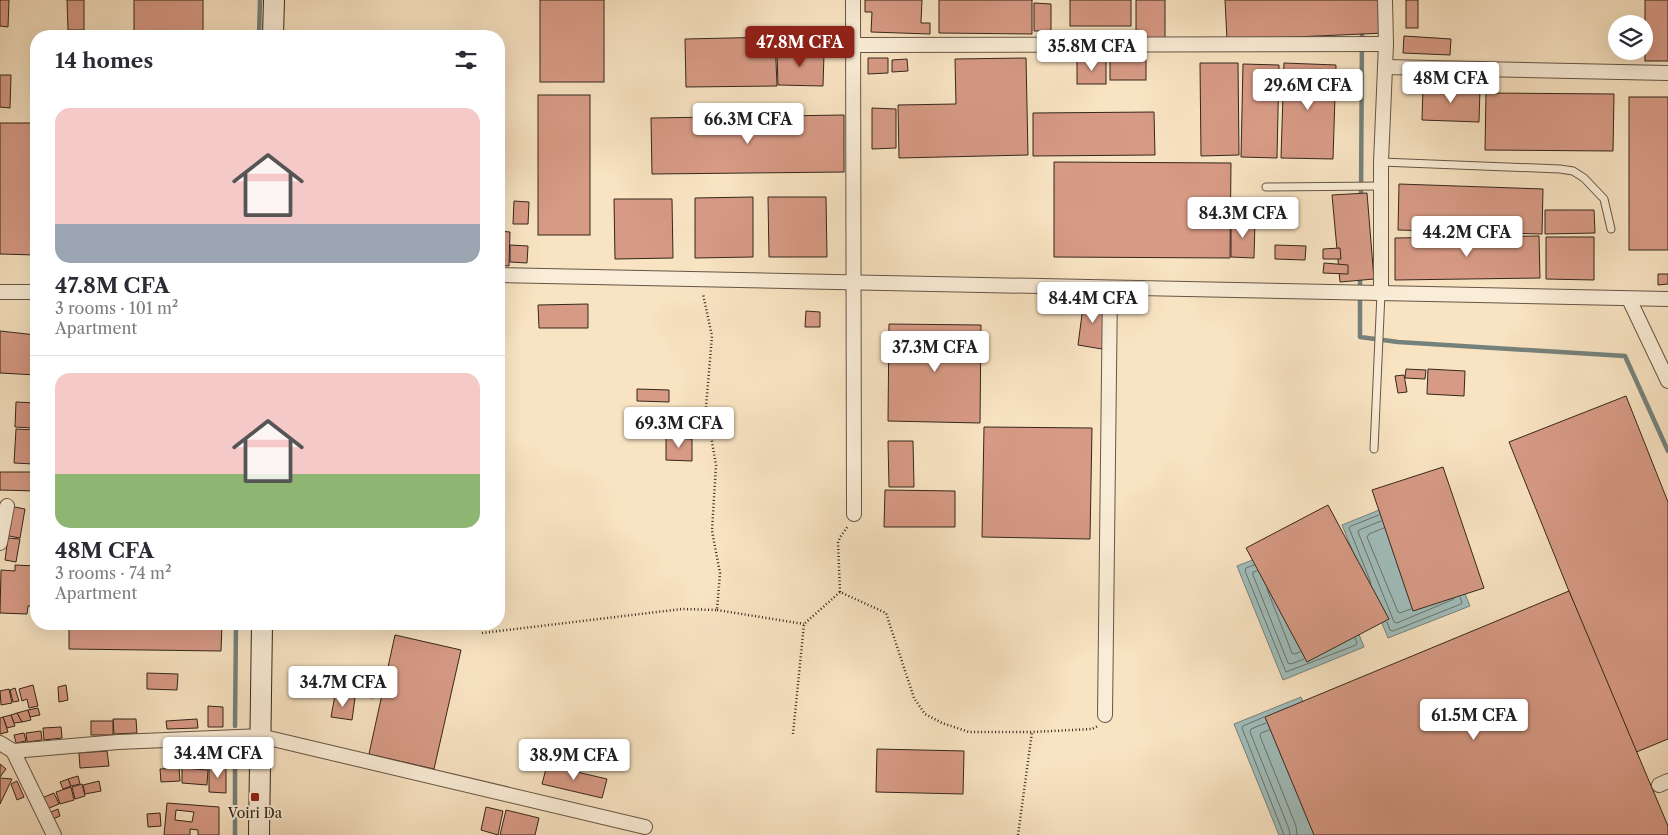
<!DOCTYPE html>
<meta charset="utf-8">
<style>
:root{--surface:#fff;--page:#f7f7f7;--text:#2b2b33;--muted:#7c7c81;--line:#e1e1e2;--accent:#8f2418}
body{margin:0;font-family:"Libre Caslon Text",serif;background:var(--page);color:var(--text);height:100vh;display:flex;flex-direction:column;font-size:19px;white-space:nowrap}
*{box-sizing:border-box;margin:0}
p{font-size:16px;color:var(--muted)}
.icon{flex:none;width:28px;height:28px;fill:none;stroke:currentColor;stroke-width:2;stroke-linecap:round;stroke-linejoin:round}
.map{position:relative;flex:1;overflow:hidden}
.panel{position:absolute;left:30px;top:30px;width:475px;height:600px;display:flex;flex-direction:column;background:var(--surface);border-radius:20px;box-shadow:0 5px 20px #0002}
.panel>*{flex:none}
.tools{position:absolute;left:1608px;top:15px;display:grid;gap:10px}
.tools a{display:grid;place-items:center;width:45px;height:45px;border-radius:50%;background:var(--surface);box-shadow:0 5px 20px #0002;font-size:25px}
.price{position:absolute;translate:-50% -42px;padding:0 11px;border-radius:5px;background:#fff;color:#222;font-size:16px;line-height:32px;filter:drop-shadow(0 1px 2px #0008)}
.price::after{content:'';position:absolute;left:50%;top:30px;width:15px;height:11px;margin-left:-8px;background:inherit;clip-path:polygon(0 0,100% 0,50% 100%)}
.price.selected{background:var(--accent);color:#fff}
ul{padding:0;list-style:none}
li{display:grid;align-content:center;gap:10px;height:265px;padding:0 25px}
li+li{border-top:1px solid var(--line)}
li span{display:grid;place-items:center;height:155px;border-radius:15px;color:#555}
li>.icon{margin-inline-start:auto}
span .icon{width:90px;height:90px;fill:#fffc;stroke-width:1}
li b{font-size:21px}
h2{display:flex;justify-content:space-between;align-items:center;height:60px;padding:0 25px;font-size:21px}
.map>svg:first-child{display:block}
.water{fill:#a0bdbb;stroke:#75817b}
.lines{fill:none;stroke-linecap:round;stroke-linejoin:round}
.shore{stroke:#6a726b;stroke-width:1}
.stream{stroke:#75817b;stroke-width:4.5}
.building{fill:#d79a85;stroke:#34271b;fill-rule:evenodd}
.lane-casing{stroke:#655645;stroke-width:9}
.street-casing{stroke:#655645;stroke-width:16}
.secondary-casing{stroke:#34271b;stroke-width:22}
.path{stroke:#34271b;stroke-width:2.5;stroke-dasharray:1 2.5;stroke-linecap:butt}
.lane{stroke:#faedd7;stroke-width:7}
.street{stroke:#faedd7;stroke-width:14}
.secondary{stroke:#faedd7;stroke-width:20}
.poi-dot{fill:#8f2418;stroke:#faedd7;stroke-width:2}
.labels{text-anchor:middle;stroke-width:4;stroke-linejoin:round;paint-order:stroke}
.poi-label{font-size:14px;fill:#34271b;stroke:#faedd7}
</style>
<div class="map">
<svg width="1668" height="835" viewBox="0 0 1668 835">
<rect width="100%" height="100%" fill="#f8e3c2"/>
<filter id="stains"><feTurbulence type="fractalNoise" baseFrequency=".004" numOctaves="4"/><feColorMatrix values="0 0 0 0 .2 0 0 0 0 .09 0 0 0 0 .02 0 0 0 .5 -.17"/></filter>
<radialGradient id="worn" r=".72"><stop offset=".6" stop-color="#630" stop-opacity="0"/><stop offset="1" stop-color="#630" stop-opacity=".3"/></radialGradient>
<g class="water">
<path d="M1424,492l46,114 -82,32 -46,-113z"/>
<path d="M1319,534l45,113 -81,33 -46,-114z"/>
<path d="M1301,697l56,138h-78l-45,-111z"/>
</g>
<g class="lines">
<g class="shore">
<path d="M1381,521l-22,9 -1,2 36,90 3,1 57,-24"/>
<path d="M1384,528l-15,6 -2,3 31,75 2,1 11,-4"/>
<path d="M1254,565l-8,3 -1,3 41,101 70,-27 1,-2 -2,-5"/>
<path d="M1257,571l-4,1v3l35,88 3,1 13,-5"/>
<path d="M1371,583l-22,-55 2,-2 28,-11"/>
<path d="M1267,589l25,64 3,1 5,-2"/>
<path d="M1387,622l3,8 3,1 68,-27 1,-2 -2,-5"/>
<path d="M1264,717l-21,9 -1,2 42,107"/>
<path d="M1266,723l-15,6 -1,3 39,97 1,6"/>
<path d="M1269,730l-8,3 -1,3 36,90 1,9"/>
</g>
<g class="stream">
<path d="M259,36l1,-36"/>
<path d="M1361,199l1,-170"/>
<path d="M1360,276v61l38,5 227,14 43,95"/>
<path d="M235,726l1,-102"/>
<path d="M235,835v-91"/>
</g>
</g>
<g class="building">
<path d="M0,0h9l-1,27 -8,-1z"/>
<path d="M67,0h17v30h-16z"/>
<rect x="134" y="0" width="69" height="34"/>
<rect x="540" y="0" width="64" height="82"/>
<path d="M865,0h57l-1,23h9v11l-59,-2 1,-20h-7z"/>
<path d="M939,0h93v34l-93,-1z"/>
<rect x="1070" y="0" width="61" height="26"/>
<rect x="1136" y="0" width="29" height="42"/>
<path d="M1225,0h158l2,33 -158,7z"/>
<rect x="1406" y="0" width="12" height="28"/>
<rect x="1645" y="0" width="23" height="61"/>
<path d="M1034,3l17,1v27h-17z"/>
<path d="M1404,36l47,3 -1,16 -47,-2z"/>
<path d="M775,37l2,49 -91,1 -1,-48z"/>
<path d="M785,48h10v2h22v4h7l-1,32 -45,-1 -1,-33h8z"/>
<path d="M868,58h20v15l-20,1z"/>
<path d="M1026,58l2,97 -129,3 -1,-53 58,-1 -1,-45z"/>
<path d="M907,59l1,12 -16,1v-12z"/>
<rect x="1077" y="60" width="29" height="24"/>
<rect x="1110" y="60" width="36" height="20"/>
<path d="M1200,63h38l1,92 -38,1z"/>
<path d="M1284,63l52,2 -3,94 -52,-1z"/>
<path d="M1243,64l36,1 -2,93 -36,-1z"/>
<path d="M0,75h11l-1,33 -10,-1z"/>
<path d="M1423,87l57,1 -1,34 -57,-2z"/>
<path d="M1486,93l128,1 -1,57 -128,-1z"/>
<rect x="538" y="95" width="52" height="140"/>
<rect x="1629" y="97" width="39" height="153"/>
<path d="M872,108l24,1v39l-24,1z"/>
<path d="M1154,112l1,43 -122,1v-43z"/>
<path d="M844,115v57l-192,2 -1,-56z"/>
<path d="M0,123h31l1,89h4v43l-36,-1z"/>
<path d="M1054,162l177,1 -1,95 -176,-1z"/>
<path d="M1399,184l144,5 -1,45 -144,-4z"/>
<path d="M1367,193l7,86 -34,3 -8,-87z"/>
<path d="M753,197v60l-58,1v-60z"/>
<path d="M768,197h58l1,60h-58z"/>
<path d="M614,199h58l1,59 -58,1z"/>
<path d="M514,201l15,1 -1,22h-15z"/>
<path d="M1545,210h49l1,23 -50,1z"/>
<path d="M1231,221l24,1 -1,36 -23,-1z"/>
<path d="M499,231l11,1 -1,34 -10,-1z"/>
<path d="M1539,236l1,42 -145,2v-42z"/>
<path d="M1546,237h48v43l-48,-1z"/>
<path d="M510,245l18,1 -1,17 -17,-1z"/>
<path d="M1275,245l31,1 -1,14 -30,-1z"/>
<path d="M1340,248l1,11h-18v-10z"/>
<path d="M1324,263l24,2v9l-25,-1z"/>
<path d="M1658,274h10v10l-10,1z"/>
<path d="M1084,299l24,4 -6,46 -24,-4z"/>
<path d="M588,304v24h-49l-1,-23z"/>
<path d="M806,311l14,1v15h-15z"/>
<path d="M889,324l92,1 -1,98 -92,-2z"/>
<path d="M0,331l36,4v40l-36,-2z"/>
<path d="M1406,369l20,1 -1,9 -20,-1z"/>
<path d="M1428,369l37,2 -1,25 -37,-2z"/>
<path d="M1404,375l3,17 -9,1 -3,-17z"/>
<path d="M637,389l32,1v12l-32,-1z"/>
<path d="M1626,396l42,106v237l-34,14 -125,-311z"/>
<path d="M16,402l20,1 -2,25 -19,-1z"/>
<path d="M673,408l21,2 -2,25 -21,-3z"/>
<path d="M984,427l108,1 -2,111 -108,-2z"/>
<path d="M16,429l20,1 -2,34 -20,-1z"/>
<path d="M666,438l26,1v22l-26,-1z"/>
<path d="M888,441h25l1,46h-25z"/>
<path d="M1443,467l41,121 -71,23 -41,-121z"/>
<path d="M0,472h36v19l-36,-1z"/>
<path d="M885,490l70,1v36h-71z"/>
<path d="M1328,505l61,114 -82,43 -61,-114z"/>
<path d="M10,506l15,3 -5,29 -16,-3z"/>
<path d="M8,538l12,1 -4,23 -11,-2z"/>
<path d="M15,565l21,1v40h-8l-1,8 -27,-1 1,-43 14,1z"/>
<path d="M1569,591l99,235v9h-354l-49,-118z"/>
<path d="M69,624h153l-1,27 -152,-2z"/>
<path d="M395,635l66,15 -27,119 -65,-15z"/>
<path d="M147,673l31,1 -1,16 -30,-1z"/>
<path d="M339,675l36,7 -2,16 -37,-6z"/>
<path d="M33,685l5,21 -9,2 -2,-9 -5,2 -3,-12z"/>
<path d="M66,685l2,15 -9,2 -1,-15z"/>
<path d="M15,688l4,13 -6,1 -3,-12z"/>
<path d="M9,689l3,14 -11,2 -1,-14z"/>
<path d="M335,695l20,3 -3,22 -21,-3z"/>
<path d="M208,706l15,1v20h-15z"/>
<path d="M38,708l2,7 -10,2 -2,-7z"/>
<path d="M28,710l3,10 -9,2 -5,-9z"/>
<path d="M17,713l5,9 -8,1 -3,-8z"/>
<path d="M11,715l4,11 -8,2 -4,-11z"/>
<path d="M3,717l5,15 -8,2v-16z"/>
<path d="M113,719h23l1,14 -23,1z"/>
<path d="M197,719l1,9 -31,1 -1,-8z"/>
<rect x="91" y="721" width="22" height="14"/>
<path d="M61,727l1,11 -18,2 -1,-12z"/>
<path d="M41,731l1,9 -15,2 -1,-9z"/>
<path d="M24,733l2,8 -10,2 -2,-8z"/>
<path d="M199,743l1,13h-14l-1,-12z"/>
<path d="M182,745l1,8h-15l-1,-7z"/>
<path d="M877,749l87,2 -1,43 -87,-2z"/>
<path d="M107,751l2,15 -29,2 -1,-15z"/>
<rect x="170" y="758" width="29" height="9"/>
<path d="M0,764l6,5 -6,8z"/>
<path d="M547,765l60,14 -5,19 -60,-14z"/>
<path d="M209,766h17v27l-17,-1z"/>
<path d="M179,768l1,13 -19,1 -1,-13z"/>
<path d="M182,768l26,2 -1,15 -25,-2z"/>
<path d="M78,776l2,8 -9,2 -3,-7z"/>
<path d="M0,778l12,1 -12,25z"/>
<path d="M68,779l3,7 -8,3 -3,-7z"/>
<path d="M17,781l7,16 -7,3 -6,-16z"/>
<path d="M99,781l2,10 -16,3 -2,-9z"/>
<path d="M82,784l3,12 -10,3 -3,-12z"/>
<path d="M71,787l3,13 -14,4 -4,-12z"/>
<path d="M54,793l5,11 -12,5 -5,-11z"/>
<path d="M167,803l52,4v28h-21v-5l-8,-1v6h-26zM176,810l18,2 -2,10 -17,-2z"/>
<path d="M486,807l17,4 -5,24 -17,-5z"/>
<path d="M58,809l2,7 -7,3 -2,-7z"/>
<path d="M506,810l33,8 -4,17h-35z"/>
<path d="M160,813l1,13 -13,1 -1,-13z"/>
</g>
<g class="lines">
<g class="lane-casing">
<g id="lane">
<path d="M1381,162l179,7 13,2 11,7 20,21 7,30"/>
<path d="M1266,187l115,-1"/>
<path d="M1374,449l7,-156"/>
</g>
</g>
<g class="street-casing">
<g id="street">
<path d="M853,0l1,514"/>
<path d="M853,45l533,-1"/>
<path d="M1385,67l283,6"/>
<path d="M499,275l1169,24"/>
<path d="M0,292h36"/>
<path d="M1381,293v-131l5,-118 -1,-44"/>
<path d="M1629,299l39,82"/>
<path d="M0,543l7,-37"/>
<path d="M1105,715l5,-427"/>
<path d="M0,743l13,8 41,84"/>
<path d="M13,751l105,-9 142,-6 385,91"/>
<path d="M1659,785l9,-4"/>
</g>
</g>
<g class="secondary-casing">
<g id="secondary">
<path d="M273,36l1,-36"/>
<path d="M259,835l3,-211"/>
</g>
</g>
<g class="path">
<path d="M840,592l-2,-50 3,-6 7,-10"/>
<path d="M717,610l87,14"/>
<path d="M482,633l200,-24 35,1 3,-37 -8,-42 4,-66 -10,-58 6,-71 -9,-42"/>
<path d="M793,734l11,-110 36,-32 46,21 28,85 11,16 17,9 27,9h63l60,-3 6,-3"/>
<path d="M1018,835l14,-103"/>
</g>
<use href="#lane" class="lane"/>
<use href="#street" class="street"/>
<use href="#secondary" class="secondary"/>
</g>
<rect class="poi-dot" x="250" y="792" width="10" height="10" rx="2.5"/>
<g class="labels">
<g class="poi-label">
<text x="255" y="818">Voiri Da</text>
</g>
</g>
<rect width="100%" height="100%" filter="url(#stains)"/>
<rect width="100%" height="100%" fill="url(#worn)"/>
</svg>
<div class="tools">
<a><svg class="icon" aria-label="layers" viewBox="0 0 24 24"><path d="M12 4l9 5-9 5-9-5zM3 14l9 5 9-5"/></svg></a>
</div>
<b class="price selected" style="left:800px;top:68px">47.8M CFA</b>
<b class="price" style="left:1092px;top:72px">35.8M CFA</b>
<b class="price" style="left:1451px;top:104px">48M CFA</b>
<b class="price" style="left:1308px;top:111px">29.6M CFA</b>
<b class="price" style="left:748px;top:145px">66.3M CFA</b>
<b class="price" style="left:1243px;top:239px">84.3M CFA</b>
<b class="price" style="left:1467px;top:258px">44.2M CFA</b>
<b class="price" style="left:1093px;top:324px">84.4M CFA</b>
<b class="price" style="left:935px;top:373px">37.3M CFA</b>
<b class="price" style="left:679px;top:449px">69.3M CFA</b>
<b class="price" style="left:343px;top:708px">34.7M CFA</b>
<b class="price" style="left:1474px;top:741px">61.5M CFA</b>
<b class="price" style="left:218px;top:779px">34.4M CFA</b>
<b class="price" style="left:574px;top:781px">38.9M CFA</b>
<section class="panel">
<h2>14 homes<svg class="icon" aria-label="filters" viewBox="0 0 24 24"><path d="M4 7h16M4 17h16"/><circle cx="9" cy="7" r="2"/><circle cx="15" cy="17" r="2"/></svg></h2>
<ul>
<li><span style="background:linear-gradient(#f6c9c9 75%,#9aa5b1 0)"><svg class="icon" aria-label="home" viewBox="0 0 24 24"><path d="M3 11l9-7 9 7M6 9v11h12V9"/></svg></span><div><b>47.8M CFA</b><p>3 rooms · 101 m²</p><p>Apartment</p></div></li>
<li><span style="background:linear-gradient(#f6c9c9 65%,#8fb573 0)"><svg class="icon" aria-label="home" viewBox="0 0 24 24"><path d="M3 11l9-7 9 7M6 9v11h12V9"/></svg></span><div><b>48M CFA</b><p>3 rooms · 74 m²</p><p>Apartment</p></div></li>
</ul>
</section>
</div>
